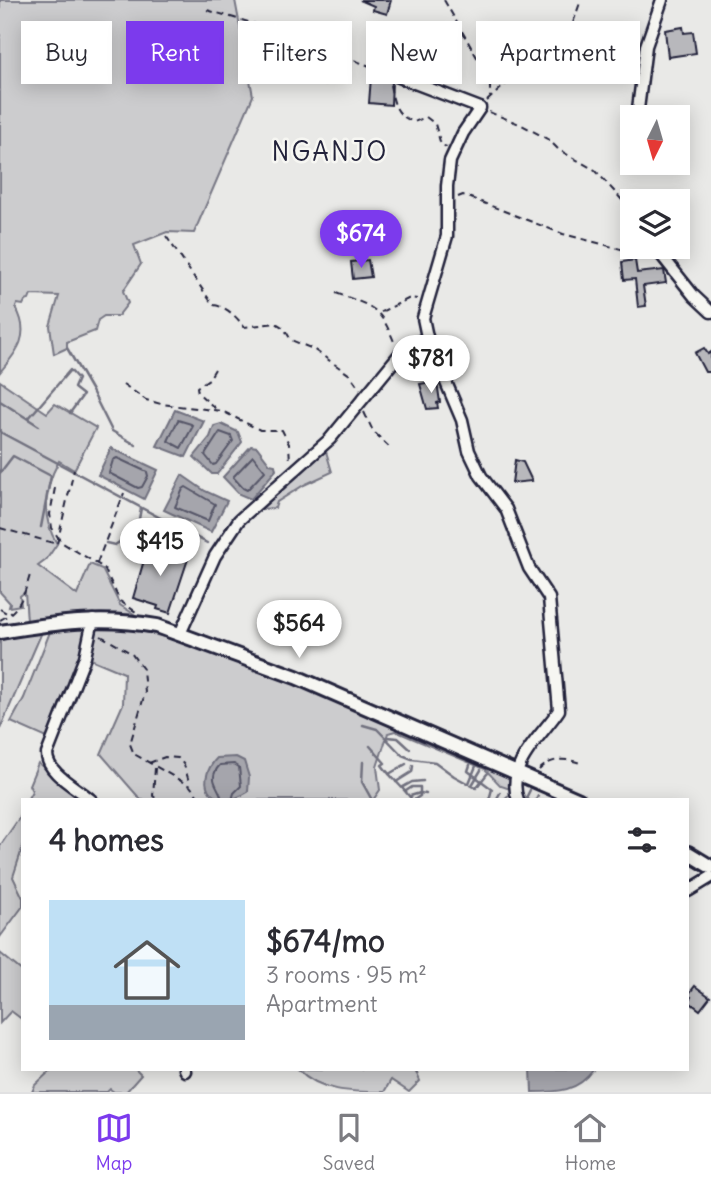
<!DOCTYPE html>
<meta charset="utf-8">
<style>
:root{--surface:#fff;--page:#f2f2f3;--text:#2b2b33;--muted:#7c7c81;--line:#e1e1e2;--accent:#7c3aed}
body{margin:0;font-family:Delius,sans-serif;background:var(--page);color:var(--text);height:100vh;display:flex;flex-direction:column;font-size:26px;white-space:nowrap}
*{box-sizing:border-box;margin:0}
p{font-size:23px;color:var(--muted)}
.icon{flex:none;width:38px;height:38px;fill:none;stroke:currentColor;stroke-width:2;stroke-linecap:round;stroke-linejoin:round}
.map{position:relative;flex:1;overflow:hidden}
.sheet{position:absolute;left:21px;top:798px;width:668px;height:273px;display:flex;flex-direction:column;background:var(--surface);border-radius:0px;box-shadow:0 4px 18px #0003}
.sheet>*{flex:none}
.guide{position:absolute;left:21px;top:21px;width:670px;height:63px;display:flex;gap:14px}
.needle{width:46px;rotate:185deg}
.fabs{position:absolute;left:620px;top:105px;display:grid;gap:14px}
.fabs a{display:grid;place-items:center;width:70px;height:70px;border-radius:0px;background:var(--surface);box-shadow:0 4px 18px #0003;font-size:35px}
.price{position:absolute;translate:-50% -60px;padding:0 16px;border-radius:24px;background:#fff;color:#222;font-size:23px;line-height:46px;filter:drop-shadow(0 2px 4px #0008)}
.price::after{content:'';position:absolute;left:50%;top:42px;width:21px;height:16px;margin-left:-10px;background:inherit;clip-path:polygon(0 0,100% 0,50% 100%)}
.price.selected{background:var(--accent);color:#fff}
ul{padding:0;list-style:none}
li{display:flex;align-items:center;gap:21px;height:175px;padding:0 28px}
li+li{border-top:2px solid var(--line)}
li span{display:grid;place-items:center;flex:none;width:196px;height:140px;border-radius:0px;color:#555}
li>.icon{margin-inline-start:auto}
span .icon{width:84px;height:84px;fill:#fffc;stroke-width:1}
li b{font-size:30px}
h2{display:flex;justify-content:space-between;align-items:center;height:84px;padding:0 28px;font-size:30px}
.pill{padding:0 24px;border-radius:0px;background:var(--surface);box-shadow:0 4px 18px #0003;font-size:24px;line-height:63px}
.pill.selected{background:var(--accent);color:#fff}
.dock{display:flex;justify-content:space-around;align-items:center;height:98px;border-top:2px solid var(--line);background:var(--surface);font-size:19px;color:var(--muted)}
.dock a{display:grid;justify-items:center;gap:4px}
.dock .selected{color:var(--accent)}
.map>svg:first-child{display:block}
.green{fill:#ccccce;stroke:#777784;stroke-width:2}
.water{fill:#a5a5ac;stroke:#71717f;stroke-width:2}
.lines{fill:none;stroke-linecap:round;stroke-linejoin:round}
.shore{stroke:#565668;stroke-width:2}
.stream{stroke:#71717f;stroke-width:2.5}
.building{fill:#b8b8bc;stroke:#22223b;stroke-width:2}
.minor-casing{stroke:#22223b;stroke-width:15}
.tertiary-casing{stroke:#22223b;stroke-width:18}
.path{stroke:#22223b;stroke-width:2;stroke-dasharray:7 5;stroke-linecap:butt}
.minor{stroke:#f6f6f2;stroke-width:10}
.tertiary{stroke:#f6f6f2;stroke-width:12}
.labels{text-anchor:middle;stroke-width:5;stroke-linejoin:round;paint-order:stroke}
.quarter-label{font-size:26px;letter-spacing:2px;fill:#22223b;stroke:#f6f6f2}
</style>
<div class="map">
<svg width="711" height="1092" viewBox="0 0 711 1092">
<rect width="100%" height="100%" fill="#e9e9e7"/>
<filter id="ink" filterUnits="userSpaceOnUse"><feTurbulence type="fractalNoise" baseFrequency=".0143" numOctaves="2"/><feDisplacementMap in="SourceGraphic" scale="14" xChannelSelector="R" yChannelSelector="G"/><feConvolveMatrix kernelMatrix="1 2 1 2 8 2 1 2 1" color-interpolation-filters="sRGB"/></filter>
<g filter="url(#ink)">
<g class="green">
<path d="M0,0h235l18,96 -59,137 -27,-1 -33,13 7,19 -18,27 5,12 -10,13h-14l-6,4 -3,11 -28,11v6l-13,6 -4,-28 9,-30 -28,-1 -2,5 -4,1 -2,4 -6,-1 -1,4c15,27 2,43 -16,64z"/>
<path d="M0,381l47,32 8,-9 41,24 -22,42 -15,-9c-15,27 -18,56 -2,83l-11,16 -8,6 39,29 13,-31 12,5 18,36 17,11 -38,-2 -72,7 -2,-29 -5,4 1,9 -12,2 1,-4 -10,-11z"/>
<path d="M325,448l7,24 -28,13 -27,17 -2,6 -14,1z"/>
<path d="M123,626l56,15 62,22 113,44 157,69 -1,13 -9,-3 -16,-17 -90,-38 -7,2 -11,34 3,23 -7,10h-232l-40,-46 22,-50 1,-31 -36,-15 8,-31z"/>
<path d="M87,628l-6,33 -20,39 -14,38 -36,-16 13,-24 26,-66z"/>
<path d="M42,632l-42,97v-89z"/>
<path d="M38,763l42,34 1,3h-54l5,-9 -3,-6z"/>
<path d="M23,806v40l-10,31 10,21v8l-23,31v-91l22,-32z"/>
<path d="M0,953l23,19v48l-12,-9 -11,12z"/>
<path d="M52,1069h83l6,6 -15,17h-12l-4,-3 -3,3h-75l3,-7z"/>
<path d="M298,1069h117l5,12 -11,11 -18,-12 -7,12c-33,0 -64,0 -86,-23z"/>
</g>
<g class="water">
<path d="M175,410l29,11 -18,36 -29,-11z"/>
<path d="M221,424l17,8 4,10 -25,32h-5l-18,-17 16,-20 4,-11z"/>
<path d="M251,446l6,1 13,17 5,1 1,5 -25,29 -12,-5 -16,-17z"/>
<path d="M111,448l47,22 -14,29 -46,-24z"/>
<path d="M182,475l23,16 22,10 -16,31 -47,-22z"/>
<path d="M236,757l8,4 5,16 -1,15c-34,21 -56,-8 -31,-34z"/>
<path d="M531,1069h63c-16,23 -36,23 -62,23z"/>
</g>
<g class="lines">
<g class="shore">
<path d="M178,420l13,4 2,2 -12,22 -13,-7z"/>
<path d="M220,432l11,4 2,5 -17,23 -3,1 -8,-10z"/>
<path d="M253,456l12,15 -18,19 -4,-2 -10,-11z"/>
<path d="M117,458l30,14 1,4 -6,11 -4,1 -29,-15 4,-13z"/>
<path d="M186,487l29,17 -7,17 -33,-14 8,-18z"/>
<path d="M222,800c-2,-14 -16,-20 -2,-35l14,-1 5,3 2,19 -7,7 -2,7"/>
</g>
<g class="stream">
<path d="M67,348l25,43 20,40 24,14"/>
<path d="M0,401l39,25"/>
<path d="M28,419l42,-49 8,9 -4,9 9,7 -13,18"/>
<path d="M0,432l207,111"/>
<path d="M0,473l13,-17 38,20 -10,51"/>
<path d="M106,543l9,2 22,-15 4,-22"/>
<path d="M363,725l14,4 25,26 10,4 23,3 19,14 22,12 11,-14"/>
<path d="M387,737l11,1 12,11"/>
<path d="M370,746l15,17 -3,2c9,13 21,22 30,35"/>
<path d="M363,762l-1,20 10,18"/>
<path d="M470,765l-2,6 24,18 -3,11"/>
<path d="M389,774l17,-10"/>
<path d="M396,782l16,-10 1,-6"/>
<path d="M469,783l7,-17"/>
<path d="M472,785l9,-15"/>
<path d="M403,787l9,-5 11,-1"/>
<path d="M406,791l6,-4h8v9l-6,4"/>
<path d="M410,796l10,-3 6,1"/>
<path d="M496,800l4,-7"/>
<path d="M504,800l4,-4"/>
<path d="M528,800l-2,-2 4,-8"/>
<path d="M536,800l2,-4"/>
<path d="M415,1069l2,5"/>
</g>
</g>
<g class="building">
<path d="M360,0h31l-4,14 -14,-4 1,-4z"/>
<path d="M683,27l1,6 9,-1 3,21 -28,4 -3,-27z"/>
<path d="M305,45l13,5v17l7,1v16l-27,-7z"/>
<path d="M371,77l11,1 10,4 -1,23 -22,-2z"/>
<path d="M368,260l3,17 -18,2 -2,-17z"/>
<path d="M635,260l2,13 27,-3 2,13 -23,3 3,20 -8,1 -3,-28 -11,1 -2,-18z"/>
<path d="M704,348l4,6 3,-2v20h-6l-10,-19z"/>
<path d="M431,382h6l3,20 -3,1 1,5 -11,1 -7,-25z"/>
<path d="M515,460l8,2 9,19 -20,2z"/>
<path d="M149,543l19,6 -1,3 21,7 -18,54 -13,-4 1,-3 -25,-8z"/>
<path d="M695,986l15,11 -10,13 -12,-9 3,-4 -3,-2z"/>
</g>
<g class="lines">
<g class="minor-casing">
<g id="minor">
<path d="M637,117l9,-71 16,-46"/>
<path d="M677,140h1"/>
<path d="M655,247l39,49 17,16"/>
<path d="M427,337l5,20 13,23 17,40 7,31 12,25 25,33 23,59 20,30 10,112c-17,26 -54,55 -41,90"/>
<path d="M180,634l35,-78 24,-36 91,-81 69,-84 28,-18 -4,-19 24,-82v-50l3,-25 13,-28 17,-25 -94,-36"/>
<path d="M91,800c-13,-12 -44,-26 -44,-46l38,-97 8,-37"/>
<path d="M688,891l23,-14"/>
<path d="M184,1069l1,2"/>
</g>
</g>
<g class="tertiary-casing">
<g id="tertiary">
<path d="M0,632c55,-9 101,-16 157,-6l139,51 283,123"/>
<path d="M688,853l23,14"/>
</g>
</g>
<g class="path">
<path d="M444,0l46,80v17"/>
<path d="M207,10l48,14 123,45"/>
<path d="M390,85c4,19 5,30 24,37l12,-5 9,7 6,21 6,2"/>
<path d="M487,101l21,-19 58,-39 15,-43"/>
<path d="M489,112l33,13 27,15 10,10 36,20 27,30 10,16"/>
<path d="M458,197l5,-2 100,39 85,22"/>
<path d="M166,236l47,69c13,1 24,12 31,22l32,-4 8,5 7,12 22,9 37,26 10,14"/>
<path d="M336,293c37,14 43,12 59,51"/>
<path d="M381,312l29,-14 7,1"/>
<path d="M215,369l-6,10 -12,8 1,6 18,16"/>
<path d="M123,384l23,16 15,4 61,7 38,19h22l7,14 1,18"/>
<path d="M364,412l9,19 16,16"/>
<path d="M55,488l-5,26 2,14 9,14 43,26 16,33 16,11"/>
<path d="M0,528l57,16 17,-74"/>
<path d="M97,563l27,-70"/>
<path d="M0,609l8,5"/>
<path d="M0,620c20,-10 24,-25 30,-45"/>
<path d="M101,636l30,17 12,16 2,24 -15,51 4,10 56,32 11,14"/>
<path d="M149,763l16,-6 13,1 6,7 6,20"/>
<path d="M155,768l-2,28 5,4"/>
<path d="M539,770c13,-13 28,-12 44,-6"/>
</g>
<use href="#minor" class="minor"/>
<use href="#tertiary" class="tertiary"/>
</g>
</g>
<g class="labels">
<g class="quarter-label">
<text x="330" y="161">NGANJO</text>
</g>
</g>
</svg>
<div class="fabs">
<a><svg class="needle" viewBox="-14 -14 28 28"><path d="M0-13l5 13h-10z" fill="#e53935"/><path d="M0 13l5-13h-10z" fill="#7c7c81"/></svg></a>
<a><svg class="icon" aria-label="layers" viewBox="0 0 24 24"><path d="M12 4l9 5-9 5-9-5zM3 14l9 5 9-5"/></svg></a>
</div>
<b class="price selected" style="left:361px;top:270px">$674</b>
<b class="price" style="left:431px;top:395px">$781</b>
<b class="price" style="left:160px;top:578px">$415</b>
<b class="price" style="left:299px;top:660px">$564</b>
<div class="guide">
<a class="pill">Buy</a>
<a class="pill selected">Rent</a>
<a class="pill">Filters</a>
<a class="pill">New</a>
<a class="pill">Apartment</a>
</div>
<section class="sheet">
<h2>4 homes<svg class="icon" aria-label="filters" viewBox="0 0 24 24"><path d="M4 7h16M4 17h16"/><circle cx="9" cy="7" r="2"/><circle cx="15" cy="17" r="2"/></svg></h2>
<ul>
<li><span style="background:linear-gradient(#bfe0f5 75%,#9aa5b1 0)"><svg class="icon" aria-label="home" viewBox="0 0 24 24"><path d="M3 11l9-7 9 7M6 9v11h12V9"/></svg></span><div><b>$674/mo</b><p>3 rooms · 95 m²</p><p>Apartment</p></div></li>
</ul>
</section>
</div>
<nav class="dock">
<a class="selected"><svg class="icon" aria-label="map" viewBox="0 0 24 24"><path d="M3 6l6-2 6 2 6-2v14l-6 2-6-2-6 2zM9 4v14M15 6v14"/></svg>Map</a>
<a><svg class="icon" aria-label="saved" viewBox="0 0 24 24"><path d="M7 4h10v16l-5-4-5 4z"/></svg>Saved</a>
<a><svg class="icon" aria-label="home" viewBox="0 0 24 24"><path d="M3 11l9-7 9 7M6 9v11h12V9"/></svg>Home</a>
</nav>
